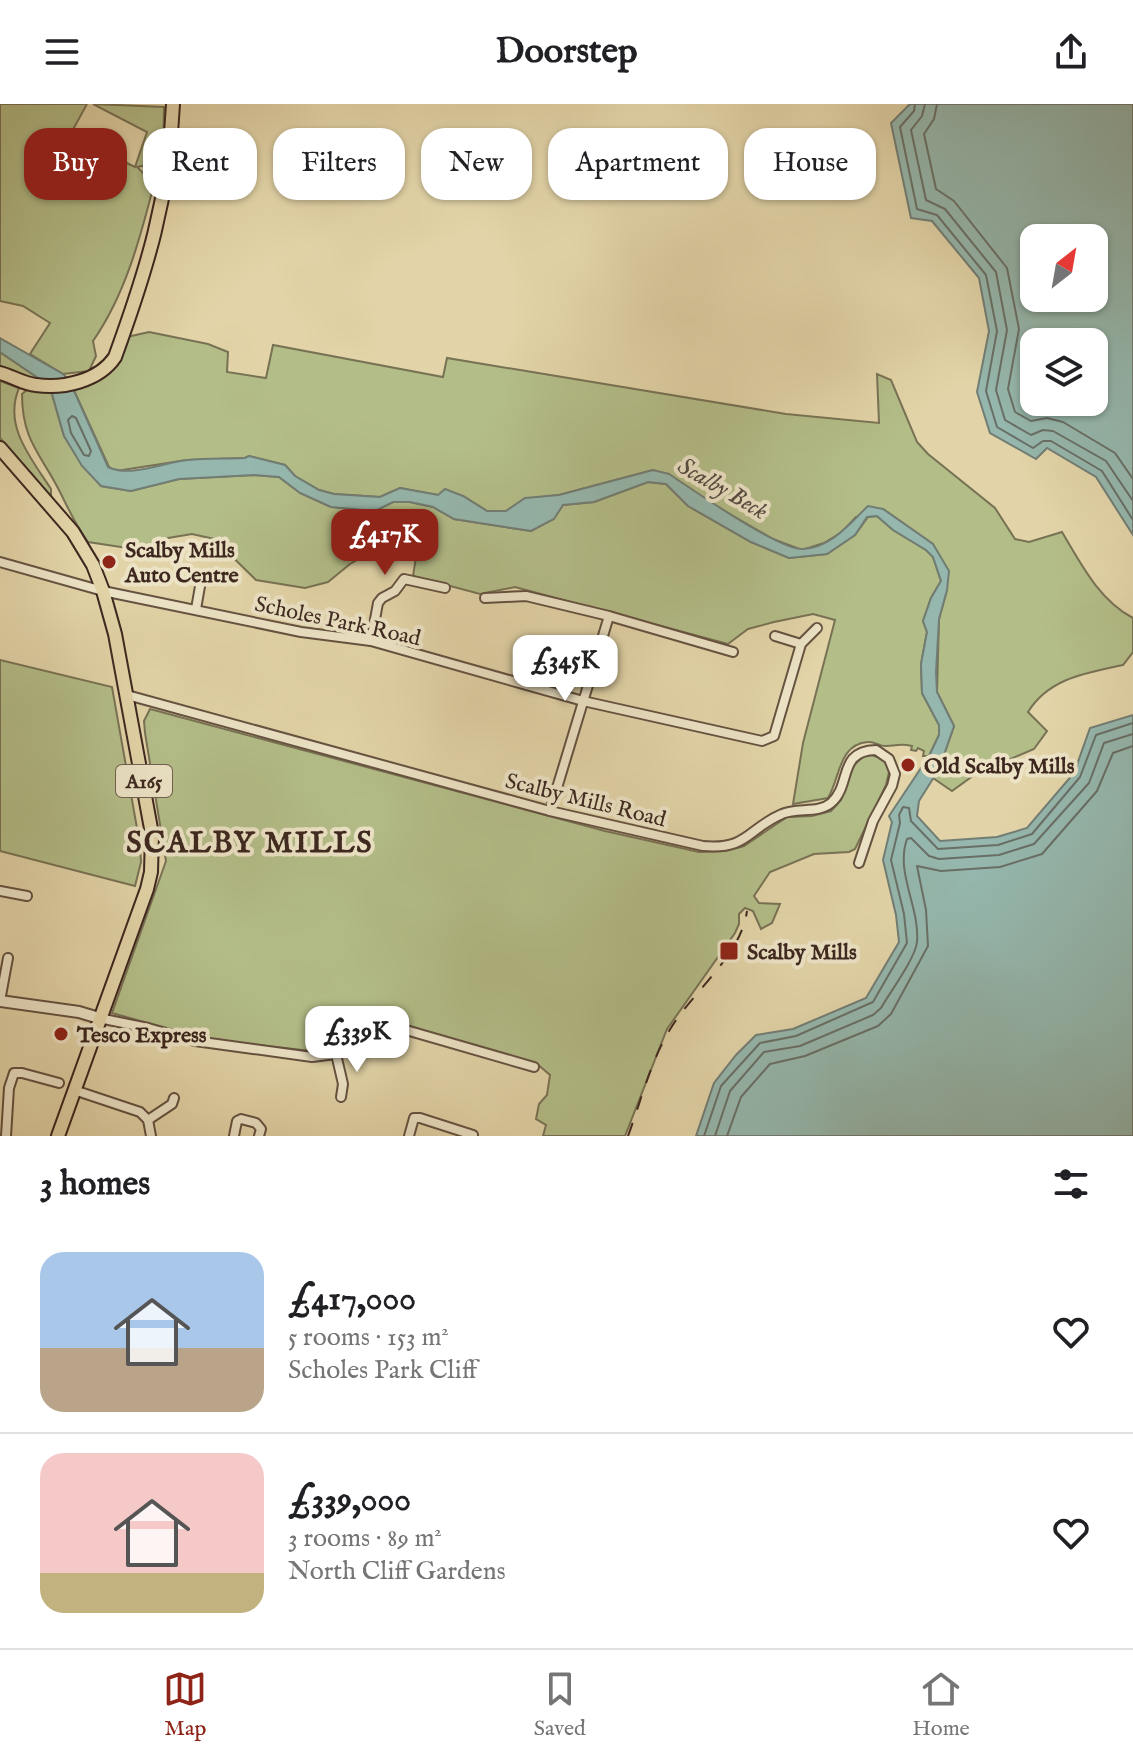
<!DOCTYPE html>
<meta charset="utf-8">
<style>
:root{--surface:#fff;--page:#f2f2f2;--text:#202124;--muted:#757577;--line:#e0e0e0;--accent:#8f2418}
body{margin:0;font-family:"IM FELL English",serif;background:var(--page);color:var(--text);height:100vh;display:flex;flex-direction:column;font-size:30px;white-space:nowrap}
*{box-sizing:border-box;margin:0}
p{font-size:26px;color:var(--muted)}
.icon{flex:none;width:44px;height:44px;fill:none;stroke:currentColor;stroke-width:2;stroke-linecap:round;stroke-linejoin:round}
.map{position:relative;height:1032px;overflow:hidden}
.side{display:flex;flex-direction:column;background:var(--surface);flex:1}
.side>*{flex:none}
.guide{position:absolute;left:24px;top:24px;width:1086px;height:72px;display:flex;gap:16px}
.needle{width:52px;rotate:31deg}
.buttons{position:absolute;left:1020px;top:120px;display:grid;gap:16px}
.buttons a{display:grid;place-items:center;width:88px;height:88px;border-radius:16px;background:var(--surface);box-shadow:0 2px 6px #0004;font-size:40px}
.price{position:absolute;translate:-50% -68px;padding:0 18px;border-radius:16px;background:#fff;color:#222;font-size:26px;line-height:52px;filter:drop-shadow(0 2px 4px #0008)}
.price::after{content:'';position:absolute;left:50%;top:48px;width:24px;height:18px;margin-left:-12px;background:inherit;clip-path:polygon(0 0,100% 0,50% 100%)}
.price.selected{background:var(--accent);color:#fff}
ul{padding:0;list-style:none}
li{display:flex;align-items:center;gap:24px;height:200px;padding:0 40px}
li+li{border-top:2px solid var(--line)}
li span{display:grid;place-items:center;flex:none;width:224px;height:160px;border-radius:24px;color:#555}
li>.icon{margin-inline-start:auto}
span .icon{width:96px;height:96px;fill:#fffc;stroke-width:1}
li b{font-size:34px}
h2{display:flex;justify-content:space-between;align-items:center;height:96px;padding:0 40px;font-size:34px}
.tag{padding:0 28px;border-radius:24px;background:var(--surface);box-shadow:0 2px 6px #0004;font-size:28px;line-height:72px}
.tag.selected{background:var(--accent);color:#fff}
header{display:flex;justify-content:space-between;align-items:center;height:104px;padding:0 40px;background:var(--surface);font-size:36px;font-weight:700}
.tab-bar{display:flex;justify-content:space-around;align-items:center;height:112px;border-top:2px solid var(--line);background:var(--surface);font-size:22px;color:var(--muted)}
.tab-bar a{display:grid;justify-items:center;gap:4px}
.tab-bar .selected{color:var(--accent)}
.map>svg:first-child{display:block}
.green{fill:#b3bd88;stroke:#787254;stroke-width:2}
.water{fill:#95b7ad;stroke:#727d74;stroke-width:2;fill-rule:evenodd}
.lines{fill:none;stroke-linecap:round;stroke-linejoin:round}
.shore{stroke:#696f66;stroke-width:2}
.minor-casing{stroke:#665241;stroke-width:12}
.tertiary-casing{stroke:#665241;stroke-width:14}
.primary-casing{stroke:#3d271f;stroke-width:16}
.minor{stroke:#ece3c6;stroke-width:8}
.tertiary{stroke:#ece3c6;stroke-width:10}
.primary{stroke:#e2d4a8;stroke-width:12}
.rail{stroke:#3d271f;stroke-width:2;stroke-dasharray:14 14;stroke-linecap:butt}
.poi-dot{fill:#8f2418;stroke:#ece3c6;stroke-width:3}
.labels{text-anchor:middle;stroke-width:8;stroke-linejoin:round;paint-order:stroke}
.shield{fill:#ece3c6;stroke:#725f51;stroke-width:2}
.shield-label{font-size:20px;font-weight:bold;fill:#3d271f}
.poi-label{font-size:22px;font-weight:bold;fill:#3d271f;stroke:#ece3c6;text-anchor:start}
.street-label{font-size:22px;fill:#3d271f;stroke:#ece3c6}
.water-label{font-size:24px;font-style:italic;fill:#534b42;stroke:#ece3c6}
.district-label{font-size:30px;font-weight:bold;letter-spacing:2px;fill:#3d271f;stroke:#ece3c6}
</style>
<header><svg class="icon" aria-label="menu" viewBox="0 0 24 24"><path d="M4 6h16M4 12h16M4 18h16"/></svg>Doorstep<svg class="icon" aria-label="share" viewBox="0 0 24 24"><path d="M12 15V3M7 8l5-5 5 5M5 13v7h14v-7"/></svg></header>
<div class="map">
<svg width="1133" height="1032" viewBox="0 0 1133 1032">
<rect width="100%" height="100%" fill="#e2d4a8"/>
<filter id="stains"><feTurbulence type="fractalNoise" baseFrequency=".0025" numOctaves="4"/><feColorMatrix values="0 0 0 0 .2 0 0 0 0 .09 0 0 0 0 .02 0 0 0 .5 -.17"/></filter>
<radialGradient id="worn" r=".72"><stop offset=".6" stop-color="#630" stop-opacity="0"/><stop offset="1" stop-color="#630" stop-opacity=".3"/></radialGradient>
<g class="green">
<path d="M0,0h87l-17,31 65,32 12,-35 -54,-28 71,3 -1,55 -26,5 17,17c-14,55 -29,111 -61,157l3,15 -7,15 -26,3 -33,-20 20,-31 -27,-17 -23,-5z"/>
<path d="M149,228l59,12 20,8 -1,20 39,6 7,-33 170,32 4,-19 339,56 93,9 -2,-49 14,6 26,62 11,12 67,54 20,31 14,3 33,-10c19,32 37,68 71,86v34l-10,13c-37,8 -74,13 -95,47l19,19 -13,18 -57,24 -25,18 -19,-13 6,-9 15,-43 -17,-34 2,-73 8,-29 -14,-46 -50,-35 -27,8 -14,15 -18,11 -22,7 -29,-11 -120,-69 -94,25 -34,4 -19,12h-19l-24,-15 -25,-1 -38,-7 -20,9 -46,-3 -15,-4 -24,-14 -10,-11 -36,-9 -4,2 -58,2 -71,11 -7,-4 -38,-83h18l38,-47z"/>
<path d="M0,248l44,30 -44,-12z"/>
<path d="M0,277l19,7c-16,38 12,70 32,101v8l-51,-59z"/>
<path d="M50,283l14,49 37,50 30,5 48,-12 75,-4 25,2 21,16 31,14 44,4 18,-9h17l23,5 21,12 77,12 22,-12 10,-14 31,-3 54,-20 18,2 22,22 63,36 38,16 38,-4 28,-19 13,-18 9,-1 16,14 33,20 7,7 8,24 -10,17 -8,23 4,11 -6,32 1,29 17,32v10l-10,21h-6l1,-5 -6,-3 -2,3 -5,-1 1,-4c-13,-3 -15,0 -26,0 -5,1 -12,-5 -18,-4 -30,2 -28,37 -40,56l-35,6 10,-61 32,-123 -22,-6 -39,8 -26,7 -20,15 -213,-57 -35,7 -67,-18 4,-25 -35,-5 -32,18 -22,18 -23,6 -49,-8 -42,-41 -22,-5 -24,4 -34,11 -46,-7c-12,-16 -19,-32 -28,-50 -19,-38 -38,-51 -38,-98l6,-5z"/>
<path d="M0,556l112,27 28,158 1,17 -6,24 -135,-35z"/>
<path d="M150,605l455,122 94,21 27,-1 18,-5 43,-29 25,-1 19,-5 10,-11 13,-35 10,-9 8,-1 11,4 7,9 -4,17 -31,64 -6,3 -35,2 -44,18 -16,24 5,7 21,1 -8,19 -11,6 -8,-18 -8,-3 -6,6v10l-4,9 -68,96 -42,107h-82l3,-11 -10,-6 3,-15 8,-9 3,-20 -14,-12 -141,-39 -20,2 -47,24 -17,1 -107,-12 -92,-26 54,-152 -21,-128 -1,-12z"/>
</g>
<g class="water">
<path d="M910,0h223v431l-37,-58 -49,-29 -11,11 -46,-26 -13,-41 12,-61 -10,-53 -47,-57 -21,-3 -20,-95zM1094,134v60h-60v-60zM1094,238v60h-60v-60z"/>
<path d="M0,234l63,36 5,5 -24,3 -44,-30z"/>
<path d="M71,280l37,83c23,11 56,-5 80,-7 19,-2 38,-1 57,-2l4,-2 36,9 10,11 24,14 15,4 46,3 20,-9 38,7 7,-6 18,7 24,15h19l19,-13 34,-3 94,-25 16,4c23,15 111,77 134,75 28,-1 47,-26 65,-43l15,3 50,35 16,27 -2,19 -8,29 -3,53 1,20 17,34 -15,43 -20,32 -2,15 23,25 57,-4 30,-9 47,-55 16,-45 43,-13v421h-437l18,-53 22,-28 20,-20 37,-6 73,-31 33,-56 -3,-27 -13,-55 9,-38 -3,-6 40,-60 10,-21v-10l-17,-32 -1,-29 6,-32 -4,-11 8,-23 10,-17 -8,-24 -7,-7 -33,-20 -16,-14 -10,1 -12,18 -28,19 -38,4 -38,-16 -63,-36 -22,-22 -18,-2 -54,20 -31,3 -9,14 -23,12 -77,-12 -21,-12 -23,-5h-17l-18,9 -44,-4 -31,-14 -21,-16 -25,-2 -75,4 -48,12 -30,-5 -19,-20 -18,-30 -14,-49z"/>
</g>
<g class="lines">
<g class="shore">
<path d="M915,0l-1,7 -14,16 17,82 20,6 49,60 11,56 -11,60 11,36 36,21 10,-7h8l51,30 31,49"/>
<path d="M925,0l-3,12 -11,14 15,70 19,9 51,63 11,58 -11,60 9,30 26,15 12,-5 10,1 53,30 27,40"/>
<path d="M937,0l-3,15 -10,15 12,55 18,12 53,67 12,61 -11,60 7,23 16,9 16,-3 16,4 52,31 18,26"/>
<path d="M72,312l4,2 15,33 -2,5 -5,-1 -13,-22 -3,-13z"/>
<path d="M704,1032l17,-50 39,-43 36,-7 77,-34 34,-59 -3,-29 -13,-54 9,-37 -1,-8 4,-8 6,1 2,13 27,28 60,-4 34,-11 48,-57 16,-42 37,-12"/>
<path d="M715,1032l15,-45 34,-39 36,-6 73,-31 8,-7c9,-16 34,-49 36,-66 3,-35 -22,-69 -10,-103l4,-1 18,18 10,3 60,-4 35,-11 55,-61 15,-40 29,-9"/>
<path d="M727,1032l14,-39 29,-33 35,-8 73,-30 13,-12 37,-68 -2,-36 -9,-44 24,5 59,-4 42,-13 55,-63 16,-38 20,-7"/>
</g>
<g class="minor-casing">
<g id="minor">
<path d="M0,458l103,29 198,41 70,9 212,60 179,40 12,-5 27,-92 16,-16"/>
<path d="M485,494l41,-2 83,20 124,36"/>
<path d="M196,505l6,-34"/>
<path d="M775,532l26,8"/>
<path d="M371,537l7,-38 4,-5 13,-7 9,-12 41,9"/>
<path d="M127,591l423,116 153,35c45,4 44,-17 79,-32 15,-7 36,0 49,-11 21,-18 6,-52 45,-53l13,9 6,15 -3,12 -19,35 -14,42"/>
<path d="M550,707l59,-195"/>
<path d="M0,787l27,5"/>
<path d="M0,897l8,-43"/>
<path d="M99,914l49,10 47,13 117,16 24,-3 37,-22 26,-4 135,39"/>
<path d="M336,950l7,30 -2,13"/>
<path d="M74,986l66,22 8,8 3,16"/>
<path d="M148,1016l24,-16 2,-6"/>
<path d="M6,1032l3,-48 5,-15h8l37,10"/>
<path d="M234,1032l3,-15 4,-2 15,4 5,6 -2,7"/>
<path d="M409,1032l5,-18h6l53,17"/>
</g>
</g>
<g class="tertiary-casing">
<path id="tertiary" d="M0,897l79,11 20,6"/>
</g>
<g class="primary-casing">
<g id="primary">
<path d="M0,269c12,3 23,11 36,12 27,4 63,-4 79,-28 32,-88 54,-159 58,-253"/>
<path d="M0,344l73,84 20,33 10,26 12,43 37,200 -1,38 -4,17 -89,247"/>
</g>
</g>
<use href="#minor" class="minor"/>
<use href="#tertiary" class="tertiary"/>
<use href="#primary" class="primary"/>
<path class="rail" d="M628,1032c13,-35 22,-73 41,-105 22,-38 72,-75 78,-120"/>
</g>
<g class="poi-dot">
<circle cx="109" cy="458" r="8"/>
<circle cx="908" cy="661" r="8"/>
<rect x="719" y="837" width="20" height="20" rx="4"/>
<circle cx="61" cy="930" r="8"/>
</g>
<g class="labels">
<rect class="shield" x="116" y="661" width="56" height="32" rx="6"/>
<g class="shield-label">
<text x="144" y="684">A165</text>
</g>
<g class="poi-label">
<text x="125" y="453">Scalby Mills<tspan x="125" dy="25">Auto Centre</tspan></text>
<text x="924" y="669">Old Scalby Mills</text>
<text x="747" y="855">Scalby Mills</text>
<text x="77" y="938">Tesco Express</text>
</g>
<g class="street-label">
<text transform="translate(338 516) rotate(12)" y="8">Scholes Park Road</text>
<text transform="translate(586 695) rotate(14)" y="8">Scalby Mills Road</text>
</g>
<g class="water-label">
<text transform="translate(723 384) rotate(30)" y="8">Scalby Beck</text>
</g>
<g class="district-label">
<text x="250" y="748">SCALBY MILLS</text>
</g>
</g>
<rect width="100%" height="100%" filter="url(#stains)"/>
<rect width="100%" height="100%" fill="url(#worn)"/>
</svg>
<div class="buttons">
<a><svg class="needle" viewBox="-14 -14 28 28"><path d="M0-13l5 13h-10z" fill="#e53935"/><path d="M0 13l5-13h-10z" fill="#757577"/></svg></a>
<a><svg class="icon" aria-label="layers" viewBox="0 0 24 24"><path d="M12 4l9 5-9 5-9-5zM3 14l9 5 9-5"/></svg></a>
</div>
<b class="price selected" style="left:385px;top:473px">£417K</b>
<b class="price" style="left:565px;top:599px">£345K</b>
<b class="price" style="left:357px;top:970px">£339K</b>
<div class="guide">
<a class="tag selected">Buy</a>
<a class="tag">Rent</a>
<a class="tag">Filters</a>
<a class="tag">New</a>
<a class="tag">Apartment</a>
<a class="tag">House</a>
</div>
</div>
<section class="side">
<h2>3 homes<svg class="icon" aria-label="filters" viewBox="0 0 24 24"><path d="M4 7h16M4 17h16"/><circle cx="9" cy="7" r="2"/><circle cx="15" cy="17" r="2"/></svg></h2>
<ul>
<li><span style="background:linear-gradient(#a9c7e8 60%,#b9a48a 0)"><svg class="icon" aria-label="home" viewBox="0 0 24 24"><path d="M3 11l9-7 9 7M6 9v11h12V9"/></svg></span><div><b>£417,000</b><p>5 rooms · 153 m²</p><p>Scholes Park Cliff</p></div><svg class="icon" aria-label="heart" viewBox="0 0 24 24"><path d="M12 20l-8-8c-3-5 5-10 8-4 3-6 11-1 8 4z"/></svg></li>
<li><span style="background:linear-gradient(#f6c9c9 75%,#c2b280 0)"><svg class="icon" aria-label="home" viewBox="0 0 24 24"><path d="M3 11l9-7 9 7M6 9v11h12V9"/></svg></span><div><b>£339,000</b><p>3 rooms · 89 m²</p><p>North Cliff Gardens</p></div><svg class="icon" aria-label="heart" viewBox="0 0 24 24"><path d="M12 20l-8-8c-3-5 5-10 8-4 3-6 11-1 8 4z"/></svg></li>
</ul>
</section>
<nav class="tab-bar">
<a class="selected"><svg class="icon" aria-label="map" viewBox="0 0 24 24"><path d="M3 6l6-2 6 2 6-2v14l-6 2-6-2-6 2zM9 4v14M15 6v14"/></svg>Map</a>
<a><svg class="icon" aria-label="saved" viewBox="0 0 24 24"><path d="M7 4h10v16l-5-4-5 4z"/></svg>Saved</a>
<a><svg class="icon" aria-label="home" viewBox="0 0 24 24"><path d="M3 11l9-7 9 7M6 9v11h12V9"/></svg>Home</a>
</nav>
